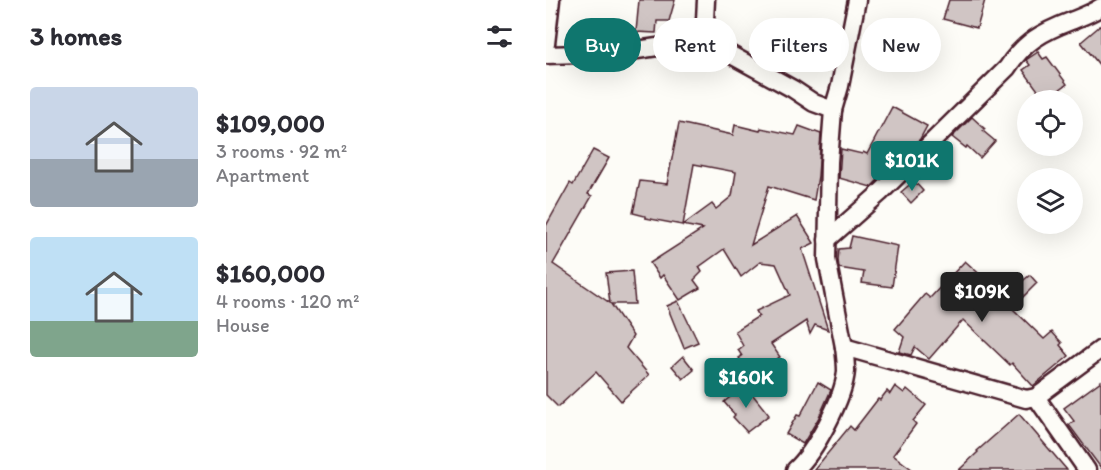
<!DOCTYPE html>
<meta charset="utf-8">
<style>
:root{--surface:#fff;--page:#f2f2f3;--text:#2b2b33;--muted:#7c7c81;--accent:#0f766e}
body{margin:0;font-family:Itim,sans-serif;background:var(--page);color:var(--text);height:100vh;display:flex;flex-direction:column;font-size:22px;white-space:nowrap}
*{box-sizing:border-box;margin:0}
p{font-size:20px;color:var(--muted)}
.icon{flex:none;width:33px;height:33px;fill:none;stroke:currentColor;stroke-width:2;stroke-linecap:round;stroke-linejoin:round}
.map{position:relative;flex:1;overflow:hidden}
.side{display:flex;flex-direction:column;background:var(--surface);width:546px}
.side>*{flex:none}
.guide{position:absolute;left:18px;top:18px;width:447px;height:54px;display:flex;gap:12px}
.buttons{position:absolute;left:471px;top:90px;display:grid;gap:12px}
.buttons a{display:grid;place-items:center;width:66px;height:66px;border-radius:50%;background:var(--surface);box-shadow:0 6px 24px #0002;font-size:30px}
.price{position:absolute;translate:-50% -51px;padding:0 14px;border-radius:6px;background:var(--accent);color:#fff;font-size:20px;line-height:39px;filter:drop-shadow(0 2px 3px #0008)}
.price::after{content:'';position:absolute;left:50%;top:36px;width:18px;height:14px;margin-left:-9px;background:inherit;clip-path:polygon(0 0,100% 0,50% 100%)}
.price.active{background:#222;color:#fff}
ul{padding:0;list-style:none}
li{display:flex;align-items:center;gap:18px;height:150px;padding:0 30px}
li span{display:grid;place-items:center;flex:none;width:168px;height:120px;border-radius:6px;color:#555}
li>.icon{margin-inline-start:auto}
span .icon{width:72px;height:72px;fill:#fffc;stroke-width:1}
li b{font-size:26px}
h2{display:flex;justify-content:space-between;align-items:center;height:72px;padding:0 30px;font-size:26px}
.pill{padding:0 21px;border-radius:27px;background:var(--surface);box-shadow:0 6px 24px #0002;font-size:21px;line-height:54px}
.pill.active{background:var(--accent);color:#fff}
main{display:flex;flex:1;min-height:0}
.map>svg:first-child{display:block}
.building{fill:#d0c5c4;stroke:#4a1f2b;stroke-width:1.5;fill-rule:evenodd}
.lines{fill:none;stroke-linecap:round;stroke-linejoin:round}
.minor-casing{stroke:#4a1f2b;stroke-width:21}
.minor{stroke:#fdfcf7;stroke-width:16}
</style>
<main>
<section class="side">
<h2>3 homes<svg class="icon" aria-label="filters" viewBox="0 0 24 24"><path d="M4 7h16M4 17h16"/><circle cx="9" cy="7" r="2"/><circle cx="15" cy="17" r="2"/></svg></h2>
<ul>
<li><span style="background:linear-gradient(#c9d6e8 60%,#9aa5b1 0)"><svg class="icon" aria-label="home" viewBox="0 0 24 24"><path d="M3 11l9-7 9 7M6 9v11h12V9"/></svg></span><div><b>$109,000</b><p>3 rooms · 92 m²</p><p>Apartment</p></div></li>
<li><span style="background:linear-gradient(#bfe0f5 70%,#7fa58c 0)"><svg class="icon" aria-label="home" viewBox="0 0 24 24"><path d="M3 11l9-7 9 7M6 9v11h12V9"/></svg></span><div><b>$160,000</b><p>4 rooms · 120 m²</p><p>House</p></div></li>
</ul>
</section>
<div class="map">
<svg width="555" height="470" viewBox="0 0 555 470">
<rect width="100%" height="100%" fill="#fdfcf7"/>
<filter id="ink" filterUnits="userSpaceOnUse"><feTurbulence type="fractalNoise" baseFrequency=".0167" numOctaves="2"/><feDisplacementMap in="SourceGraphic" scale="12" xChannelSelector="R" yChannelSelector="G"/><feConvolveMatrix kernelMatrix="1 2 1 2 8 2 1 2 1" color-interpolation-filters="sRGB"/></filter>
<g filter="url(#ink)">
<g class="building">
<path d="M93,0h36l-6,21h-12l-1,12 -20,-1z"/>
<path d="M403,0h36l-8,28 -34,-9z"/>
<path d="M555,25v42l-20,-25z"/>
<path d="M492,52l5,7 4,-2 20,27 -22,16 -22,-30 7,-5 -4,-5z"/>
<path d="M346,107l35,19 -7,13 -22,21 -12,-5 -7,24 -8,8 -32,-9 2,-29 21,5 1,-2 4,2z"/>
<path d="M426,117l13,12 -2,2 12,10 -15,17 -13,-12 -1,2 -14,-11z"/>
<path d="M133,123l54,12 2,-10 25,6 1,-3 34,7 4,-9 22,8 -3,42 -4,24 -45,-14 -18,59 46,-29 17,27 -12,6 26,81 -13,-5 -5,9 -4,-13 -35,23 9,13 -11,7 3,5 -17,12 -16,-23 3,-2 -4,-6 5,-4 -8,-15 24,-15 -3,-5 34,-16 -14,-31 -16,-2 -19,15 -17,-28 -25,18 3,5 -8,8 6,8 -20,12 -17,-25 -3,3 -10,-15 53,-34 -58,-11v-2l-12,-3 7,-32 27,3zM148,164l42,8 -4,24 -16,13 -4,-5 -29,21z"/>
<path d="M47,150l16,8 -21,36 4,2 -39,68 57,39 -4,-30 26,-2 3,33h-24l22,32 -7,12 23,27 -28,26 -25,-29 -38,35 -12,-12v-169l24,-43 3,2z"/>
<path d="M368,181l9,10 -12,12 -10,-11z"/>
<path d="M306,236l46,10 -6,41 -30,-4 2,-11 -25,-4 -1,-8 1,-11 10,-1z"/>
<path d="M419,261l39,35 26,-21 7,8 -25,25 32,31 8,-7 10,11 -2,2 9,11 -36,30 -21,-23 -2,2 -47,-45 -34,39 -14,-12 -4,8 -12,-3 5,-15 -9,-8 30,-35 5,4z"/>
<path d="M132,301l20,41 -14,6 -17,-42z"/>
<path d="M137,356l11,14 -11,9 -11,-13z"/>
<path d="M555,381v87l-32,-43 5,-4 -10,-13z"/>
<path d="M272,382l13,8 -13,29 -15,25 -17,-10 11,-19 3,1z"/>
<path d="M199,385l24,30 -22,17 -14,-15 2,-2 -11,-13z"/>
<path d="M349,386l9,7 3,-4 19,16 -13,16 3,3 -23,31 20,15h-99l36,-44 4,4 24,-31 2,1 7,-9 3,3z"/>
<path d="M473,414l48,56h-108l19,-18 -1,-1z"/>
</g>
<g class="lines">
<g class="minor-casing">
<g id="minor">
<path d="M160,0l-2,40 89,49 21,14 19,7 -4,52 -2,97 17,88"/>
<path d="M0,44l5,-44"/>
<path d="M0,55l71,-2 87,-13"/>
<path d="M287,110l7,-24 17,-86"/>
<path d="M281,240l53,-47 127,-125c17,-26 35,-36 64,-47 10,-4 21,-8 30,-14"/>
<path d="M490,397l51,73"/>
<path d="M249,470c20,-18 49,-72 51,-99 0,-8 -1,-16 -2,-24l182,52 10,-2 7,-5 58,-43"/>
</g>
</g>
<use href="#minor" class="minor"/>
</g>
</g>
</svg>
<div class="buttons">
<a><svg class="icon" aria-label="locate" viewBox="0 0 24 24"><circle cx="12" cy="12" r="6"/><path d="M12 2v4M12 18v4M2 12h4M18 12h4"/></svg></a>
<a><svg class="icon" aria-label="layers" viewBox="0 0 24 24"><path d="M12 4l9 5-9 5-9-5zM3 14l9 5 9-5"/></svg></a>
</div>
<b class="price" style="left:366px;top:192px">$101K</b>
<b class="price active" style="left:436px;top:323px">$109K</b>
<b class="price" style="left:200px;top:409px">$160K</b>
<div class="guide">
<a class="pill active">Buy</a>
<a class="pill">Rent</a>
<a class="pill">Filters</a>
<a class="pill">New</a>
</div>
</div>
</main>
